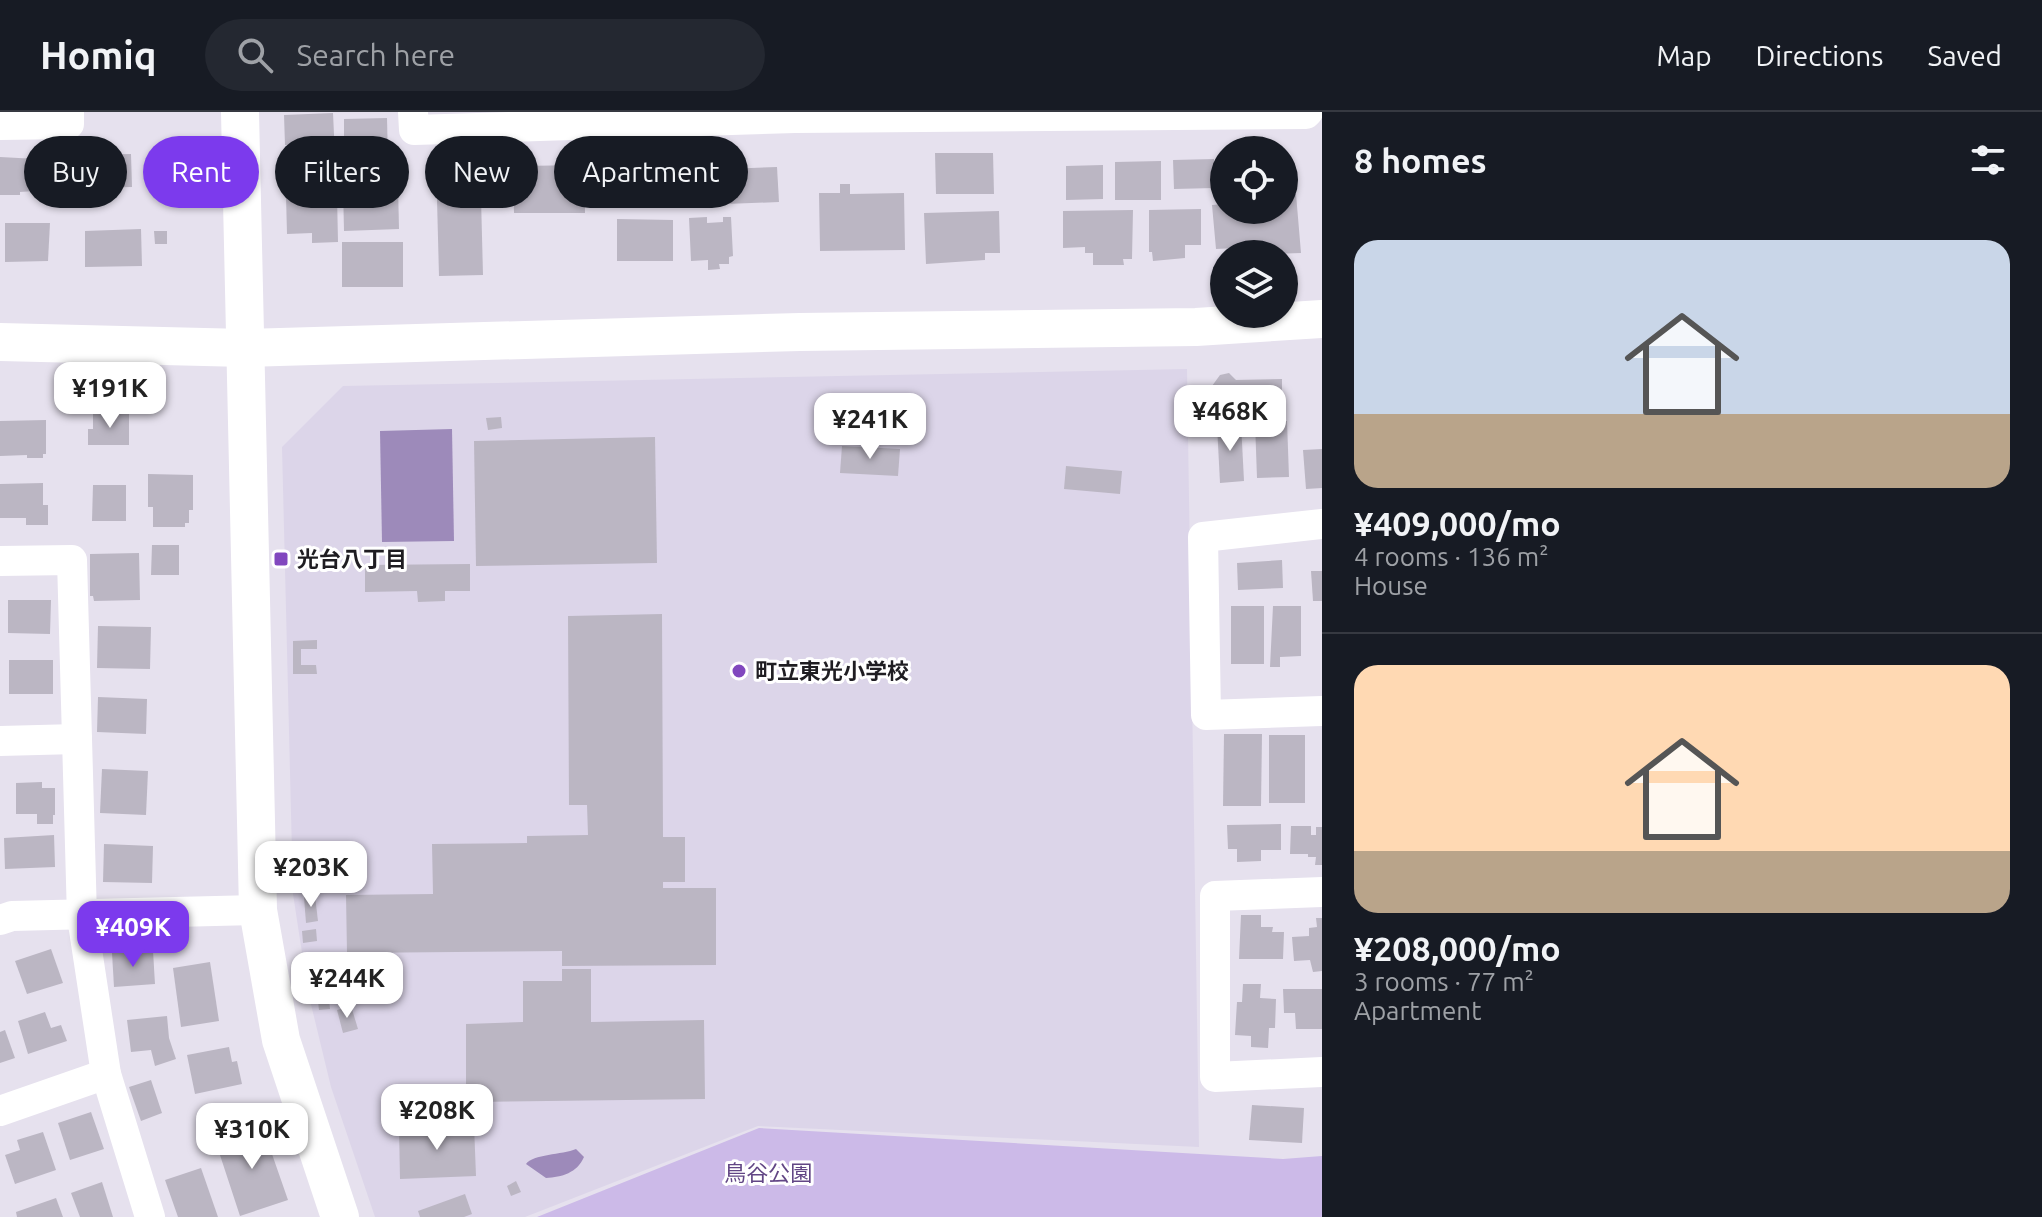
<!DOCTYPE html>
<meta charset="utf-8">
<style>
:root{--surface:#171b24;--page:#242831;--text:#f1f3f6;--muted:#9ea1a6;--line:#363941;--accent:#7c3aed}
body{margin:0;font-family:Ubuntu,"Noto Sans JP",sans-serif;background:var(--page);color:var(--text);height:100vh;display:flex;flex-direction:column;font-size:30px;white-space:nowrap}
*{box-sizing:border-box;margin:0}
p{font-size:26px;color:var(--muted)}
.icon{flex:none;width:44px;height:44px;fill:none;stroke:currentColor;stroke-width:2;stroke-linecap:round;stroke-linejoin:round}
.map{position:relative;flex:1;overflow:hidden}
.sheet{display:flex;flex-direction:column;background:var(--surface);width:720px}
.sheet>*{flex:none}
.banner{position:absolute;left:24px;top:24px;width:760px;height:72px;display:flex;gap:16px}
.fabs{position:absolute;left:1210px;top:24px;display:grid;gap:16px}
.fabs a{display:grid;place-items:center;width:88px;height:88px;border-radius:50%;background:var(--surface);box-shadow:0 2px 6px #0004;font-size:40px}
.price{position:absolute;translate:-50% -68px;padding:0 18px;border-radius:16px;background:#fff;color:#222;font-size:26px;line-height:52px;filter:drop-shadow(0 2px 4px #0008)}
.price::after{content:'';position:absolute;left:50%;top:48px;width:24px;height:18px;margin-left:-12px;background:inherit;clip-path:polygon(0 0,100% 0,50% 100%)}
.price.on{background:var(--accent);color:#fff}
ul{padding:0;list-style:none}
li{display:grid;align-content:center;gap:16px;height:424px;padding:0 32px}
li+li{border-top:2px solid var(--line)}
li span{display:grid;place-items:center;height:248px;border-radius:24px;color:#555}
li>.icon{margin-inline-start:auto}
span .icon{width:144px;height:144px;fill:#fffc;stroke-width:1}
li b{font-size:34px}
h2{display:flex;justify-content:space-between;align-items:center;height:96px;padding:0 32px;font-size:34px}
.tag{padding:0 28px;border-radius:36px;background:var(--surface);box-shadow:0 2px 6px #0004;font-size:28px;line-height:72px}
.tag.on{background:var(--accent);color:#fff}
header{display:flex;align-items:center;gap:48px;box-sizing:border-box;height:112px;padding:0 40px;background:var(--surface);border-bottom:2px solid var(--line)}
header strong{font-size:38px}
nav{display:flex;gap:44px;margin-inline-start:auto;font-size:28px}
.search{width:560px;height:72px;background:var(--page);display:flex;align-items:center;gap:20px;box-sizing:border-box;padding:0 28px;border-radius:44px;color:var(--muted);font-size:30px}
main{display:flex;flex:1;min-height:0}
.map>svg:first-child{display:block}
.built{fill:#dcd5e9}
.green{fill:#ccbae8}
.water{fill:#9d8aba}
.building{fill:#bbb6c3}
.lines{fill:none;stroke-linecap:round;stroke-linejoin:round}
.minor{stroke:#fff;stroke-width:30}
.tertiary{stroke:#fff;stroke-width:38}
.poi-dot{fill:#8147be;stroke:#fff;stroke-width:3}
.labels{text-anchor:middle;stroke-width:6;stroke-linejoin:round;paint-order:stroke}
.poi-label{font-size:22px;font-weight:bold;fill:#1f1d22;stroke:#fff;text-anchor:start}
.park-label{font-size:22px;fill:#624685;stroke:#fff}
</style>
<header>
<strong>Homiq</strong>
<div class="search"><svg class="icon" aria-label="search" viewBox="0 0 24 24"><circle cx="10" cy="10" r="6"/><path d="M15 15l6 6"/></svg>Search here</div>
<nav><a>Map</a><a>Directions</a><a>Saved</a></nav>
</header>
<main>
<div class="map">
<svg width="1322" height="1105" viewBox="0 0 1322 1105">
<rect width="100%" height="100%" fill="#e6e1ee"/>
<path class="built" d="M1187,257l12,778 -441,-21 -233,91h-150l-44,-130 -23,-95 -15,-98 -11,-447 61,-61z"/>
<path class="green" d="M759,1016l524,31 39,-3v61h-785z"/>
<g class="water">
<path d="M452,317l2,112 -72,1 -2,-111z"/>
<path d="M576,1037l8,8c-7,16 -22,20 -38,21l-20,-14c7,-10 36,-9 50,-15z"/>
</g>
<g class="building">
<path d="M333,1l2,43 -32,1 -1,-13 -17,1 -1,-30z"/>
<path d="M387,6l1,44 -44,1v-44z"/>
<path d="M1274,32v6h-42v-5z"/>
<path d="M935,41h58l1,41h-58z"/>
<path d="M131,42l1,33 -54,1v-33z"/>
<path d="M0,45l37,2v27h-3v5l-14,1v3h-20z"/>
<path d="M480,47l3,116 -44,1 -3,-115z"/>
<path d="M1214,47v29l-40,1 -1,-29z"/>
<path d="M621,48h25l1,44 -52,2v-36h26z"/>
<path d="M1161,49v39h-46v-38z"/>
<path d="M672,51l40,4 -1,36h-55v-36h16z"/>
<path d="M584,53l1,48h-71l-1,-30 8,-2v-15z"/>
<path d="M1103,53v34l-37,1v-34z"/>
<path d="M777,55l2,35 -53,2 -1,-35z"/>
<path d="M840,72h10v10l54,-1 1,57 -85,1 -1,-58h21z"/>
<path d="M398,73l1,44 -55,2 -1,-45z"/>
<path d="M1296,82l5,59 -29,1v-4l-16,1v-4l-40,2 -4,-44 12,-1v6h60v-15z"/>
<path d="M337,83l1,47 -26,1v-10l-25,1 -1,-38z"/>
<path d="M1201,97v36h-16v13l-32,3 -1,-9h-3v-42z"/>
<path d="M1133,98l-1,49h-9l1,6h-31v-12h-8v-6l-22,1v-37z"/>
<path d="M999,99l1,42h-15v7l-59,4 -2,-51z"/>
<path d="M707,105v6l16,-1v-5h8l2,39 -4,1v7h-10l1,5 -12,1v-10l-17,1 -2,-43z"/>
<path d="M617,107l56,1v41h-56z"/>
<path d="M5,111h45l-2,38 -43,1z"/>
<path d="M141,117l1,37 -57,1v-36z"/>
<path d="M154,119h13v13h-12z"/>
<rect x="342" y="130" width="61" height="45"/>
<path d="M1229,261l7,7 46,-1v24h-15v11l-33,1v-15l-18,-3 -4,-11 8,-11z"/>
<path d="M93,301l36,1v31h-41v-16h5z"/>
<path d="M501,305l1,11 -14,2 -2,-12z"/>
<path d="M46,308v34h-3v4h-16v-3l-27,1v-35z"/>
<path d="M1287,309l2,56 -32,1 -2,-56z"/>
<path d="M1241,311l3,58 -24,2 -3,-58z"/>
<path d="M655,325l2,126 -181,3 -2,-125z"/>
<path d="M842,334l58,3 -2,27 -58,-3z"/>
<path d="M1322,337v39l-16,1 -3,-39z"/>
<path d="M1066,354l56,5 -2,23 -56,-5z"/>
<path d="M148,362l45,1v35h-4v13h-4v4h-32v-20h-5z"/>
<path d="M43,371v22h5v20h-22v-7h-26v-34z"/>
<path d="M93,373h33v36h-34z"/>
<path d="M152,433h27v30h-28z"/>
<path d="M139,441l1,47 -46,1 -1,-5h-3v-42z"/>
<path d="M1282,448l1,28 -45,2 -1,-27z"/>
<path d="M470,452v27h-25v10l-27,1 -1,-11 -52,1v-27z"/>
<path d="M1311,459h11v30h-9z"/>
<path d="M8,488h43l-1,34 -42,-1z"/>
<rect x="1231" y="494" width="33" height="58"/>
<path d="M1273,494h28v50l-21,1v10h-10z"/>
<path d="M662,502l1,223h22v45h-22v6h53v77l-154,1v-15l-215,2 -1,-58 87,-1 -1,-50 95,-1v-7l61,-1 -1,-30h-18l-1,-189z"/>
<path d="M98,514l53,1 -1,42 -53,-1z"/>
<path d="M317,528v9h-16v16h15l1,9h-24v-33z"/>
<rect x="9" y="548" width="44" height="34"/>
<path d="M98,585l49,2 -1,35 -49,-2z"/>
<path d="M1224,622h38l-1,72h-38z"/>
<rect x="1269" y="623" width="36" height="68"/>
<path d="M102,657l46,2 -2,44 -46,-2z"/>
<path d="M42,670v6h13v27h-2v9h-16v-10h-21v-31z"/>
<path d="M1281,712v26h-20v11l-24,1v-13h-9l-1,-24z"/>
<path d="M1291,714h20v9h5v-8h6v38h-7l1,-8h-8v-3h-18z"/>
<path d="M54,723l1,32 -50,2 -1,-31z"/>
<path d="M104,732l49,2 -1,37 -49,-1z"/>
<path d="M315,784l3,25 -12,2 -2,-26z"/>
<path d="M1241,803h20v12h12l-1,5h12l-1,27h-44z"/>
<path d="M1316,806h6v53l-9,1 -3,-12 -16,1 -2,-24 17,-1v-8l8,-1z"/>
<path d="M316,817l1,12 -14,2 -1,-12z"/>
<path d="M51,837l12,34 -36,11 -12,-33z"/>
<path d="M153,839l2,33 -41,3 -2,-34z"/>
<path d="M210,850l9,59 -38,6 -8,-59z"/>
<path d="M562,857h29v53l113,-2 1,79 -234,3v-4h-5v-74l57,-2v-41h39z"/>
<path d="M1243,872h18l-1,14 16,1 -1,29h-6l-1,20 -17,-1v-11l-16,-1 2,-33h5z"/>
<path d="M1283,877h39v40h-26l-1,-16h-11z"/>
<path d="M328,879l2,18 -11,1 -2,-17z"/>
<path d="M351,894l7,23 -15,4 -6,-23z"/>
<path d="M45,900l6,16 10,-3 6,16 -39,13 -10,-33z"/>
<path d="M167,904l2,22 7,21 -21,7 -4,-16 -20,2 -4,-32z"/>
<path d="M5,918l10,28 -15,5v-31z"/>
<path d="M229,935l3,15 5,-1 5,23 -47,10 -8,-39z"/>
<path d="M151,968l11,33 -21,8 -12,-34z"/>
<path d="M1252,993l52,3 -2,35 -53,-3z"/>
<path d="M91,1000l13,37 -34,11 -12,-37z"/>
<path d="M258,1010l5,12h2l23,66 -48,16 -22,-67 16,-5 -4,-13z"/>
<path d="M474,1013l2,51 -76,3 -1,-51z"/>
<path d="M43,1020l13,38 -41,14 -10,-29 15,-5 -3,-10z"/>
<path d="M201,1056l17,49h-40l-13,-37z"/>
<path d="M516,1069l5,11 -10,4 -4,-10z"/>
<path d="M102,1070l11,35h-33l-9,-24z"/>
<path d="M465,1082l7,20 -8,3h-44l-2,-6z"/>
<path d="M56,1086l7,19h-46l-1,-5z"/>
</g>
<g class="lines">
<g class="minor">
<path d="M413,0l1,18 381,-12 511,-4 2,-2"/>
<path d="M0,13l69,-1v-12"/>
<path d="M1322,412l-119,13 3,178 116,-4"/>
<path d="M0,449l72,-1 10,357 24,157 44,143"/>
<path d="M0,629l77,-2"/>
<path d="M1322,780l-107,4v181l107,-5"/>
<path d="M0,808l12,-4 246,-6"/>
<path d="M0,999l106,-37"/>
</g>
<g class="tertiary">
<path d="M240,0l18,798 23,130 59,177"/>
<path d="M0,230l245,6 555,-16 396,-5 126,-8"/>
</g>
</g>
<g class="poi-dot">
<rect x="273" y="439" width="16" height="16" rx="4"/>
<circle cx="739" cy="559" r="8"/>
</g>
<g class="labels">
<g class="poi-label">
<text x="297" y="455">光台八丁目</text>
<text x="755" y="567">町立東光小学校</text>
</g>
<g class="park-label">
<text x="768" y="1069">鳥谷公園</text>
</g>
</g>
</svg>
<div class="fabs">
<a><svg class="icon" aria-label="locate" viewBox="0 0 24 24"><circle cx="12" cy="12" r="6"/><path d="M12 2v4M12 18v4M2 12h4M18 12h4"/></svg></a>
<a><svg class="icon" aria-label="layers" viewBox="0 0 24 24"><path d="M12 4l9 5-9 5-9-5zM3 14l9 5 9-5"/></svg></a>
</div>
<b class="price" style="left:110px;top:318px">¥191K</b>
<b class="price" style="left:1230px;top:341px">¥468K</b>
<b class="price" style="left:870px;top:349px">¥241K</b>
<b class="price" style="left:311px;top:797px">¥203K</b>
<b class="price on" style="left:133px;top:857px">¥409K</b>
<b class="price" style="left:347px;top:908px">¥244K</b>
<b class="price" style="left:437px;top:1040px">¥208K</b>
<b class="price" style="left:252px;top:1059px">¥310K</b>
<div class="banner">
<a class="tag">Buy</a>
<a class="tag on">Rent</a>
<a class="tag">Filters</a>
<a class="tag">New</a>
<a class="tag">Apartment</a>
</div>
</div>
<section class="sheet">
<h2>8 homes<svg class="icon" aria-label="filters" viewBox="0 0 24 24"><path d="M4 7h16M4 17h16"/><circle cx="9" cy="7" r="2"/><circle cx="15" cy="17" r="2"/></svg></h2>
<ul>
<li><span style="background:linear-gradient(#c9d6e8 70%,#b9a48a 0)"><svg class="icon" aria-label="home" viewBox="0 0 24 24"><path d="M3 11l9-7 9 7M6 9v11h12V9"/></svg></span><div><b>¥409,000/mo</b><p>4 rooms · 136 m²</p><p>House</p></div></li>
<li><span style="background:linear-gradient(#ffd9b3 75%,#b9a48a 0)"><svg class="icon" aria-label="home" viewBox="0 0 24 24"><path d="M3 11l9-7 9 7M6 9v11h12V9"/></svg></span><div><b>¥208,000/mo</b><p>3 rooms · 77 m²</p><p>Apartment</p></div></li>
</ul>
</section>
</main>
